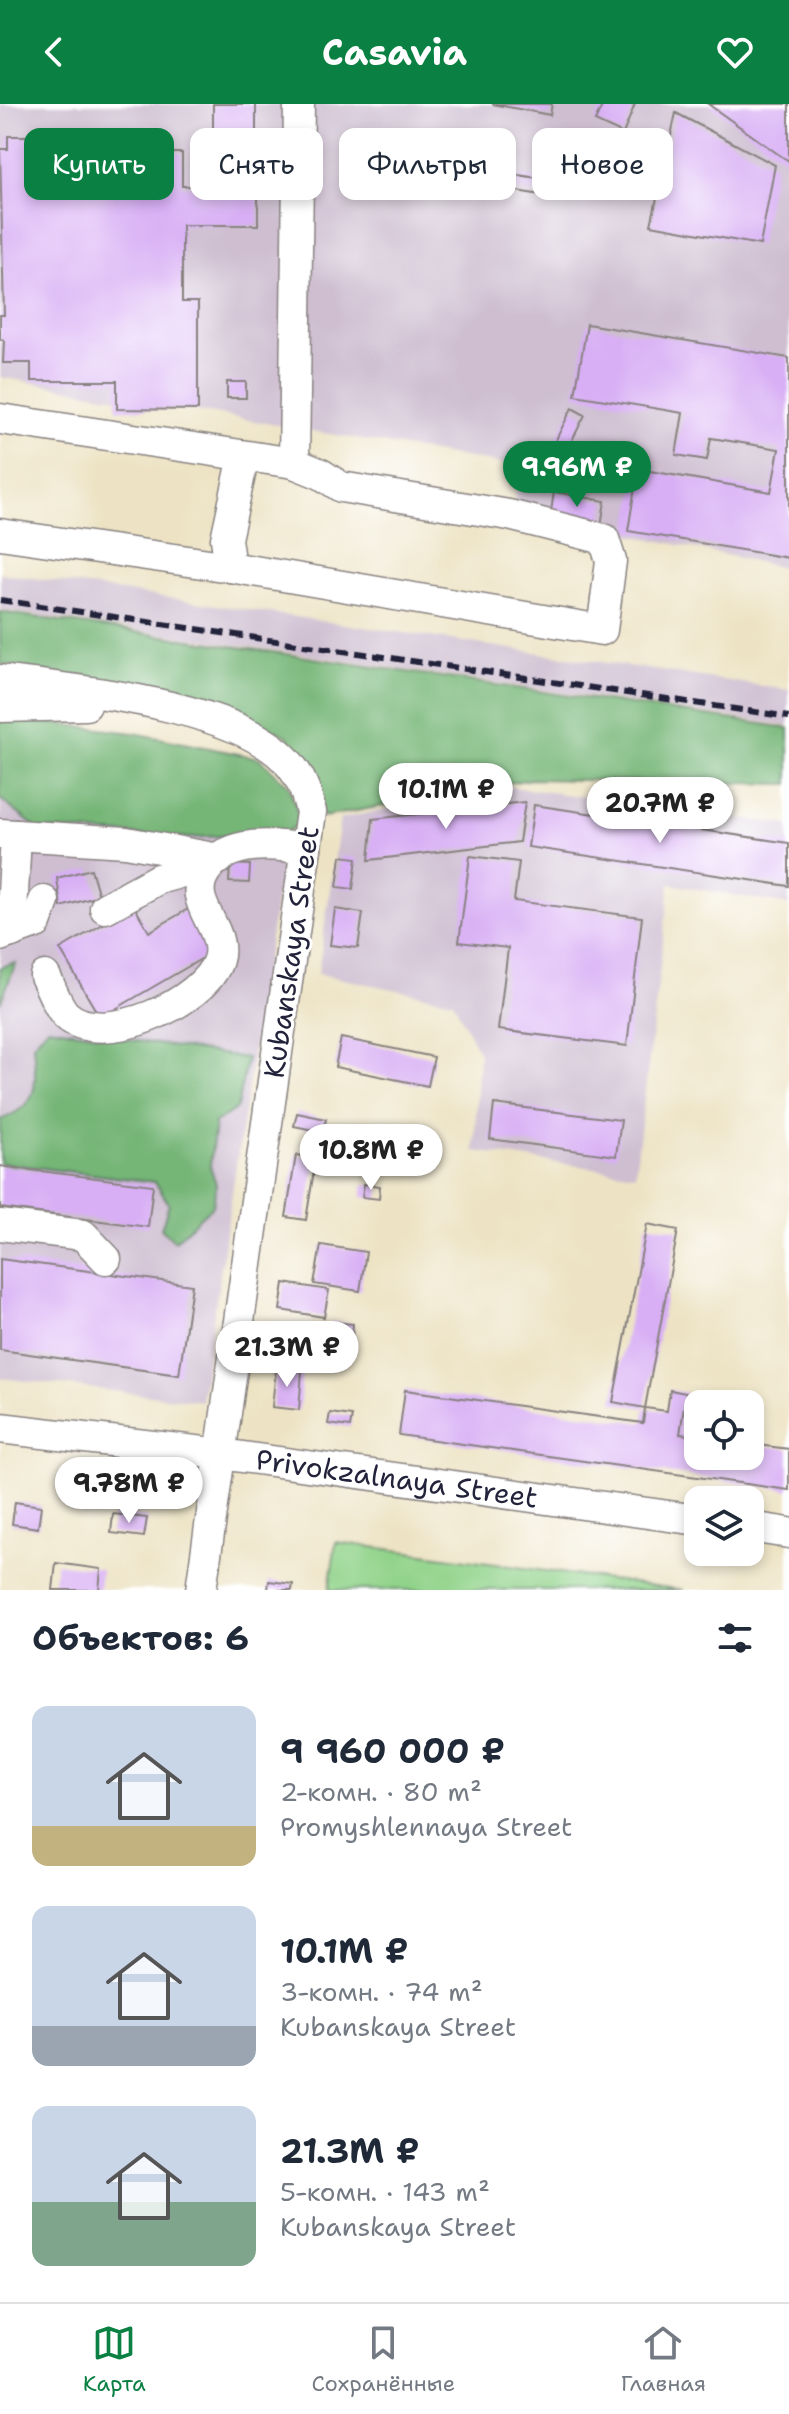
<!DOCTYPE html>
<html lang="ru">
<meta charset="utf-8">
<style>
:root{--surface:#fff;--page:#f6f6f7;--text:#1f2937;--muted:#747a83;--line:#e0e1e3;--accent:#0b8043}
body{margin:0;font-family:"Shantell Sans",sans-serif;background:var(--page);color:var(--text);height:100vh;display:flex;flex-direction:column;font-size:30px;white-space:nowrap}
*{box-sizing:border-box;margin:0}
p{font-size:26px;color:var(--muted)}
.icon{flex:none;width:44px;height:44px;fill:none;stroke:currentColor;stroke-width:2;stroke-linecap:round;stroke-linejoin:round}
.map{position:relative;height:1486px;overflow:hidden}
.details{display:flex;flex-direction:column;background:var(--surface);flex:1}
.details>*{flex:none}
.top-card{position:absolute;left:24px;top:24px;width:742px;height:72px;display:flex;gap:16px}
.buttons{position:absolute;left:684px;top:1286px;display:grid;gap:16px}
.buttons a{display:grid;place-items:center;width:80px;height:80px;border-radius:16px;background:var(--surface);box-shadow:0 4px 12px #0003;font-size:40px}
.price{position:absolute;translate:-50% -68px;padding:0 18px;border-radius:28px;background:#fff;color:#222;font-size:26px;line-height:52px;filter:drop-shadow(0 2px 4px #0008)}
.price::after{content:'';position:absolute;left:50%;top:48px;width:24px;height:18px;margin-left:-12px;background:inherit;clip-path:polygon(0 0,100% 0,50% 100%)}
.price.current{background:var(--accent);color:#fff}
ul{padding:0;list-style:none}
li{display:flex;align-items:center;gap:24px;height:200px;padding:0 32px}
li span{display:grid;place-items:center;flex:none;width:224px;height:160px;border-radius:16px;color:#555}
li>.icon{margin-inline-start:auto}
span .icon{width:96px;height:96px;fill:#fffc;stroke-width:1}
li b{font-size:34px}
h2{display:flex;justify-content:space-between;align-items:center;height:96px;padding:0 32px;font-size:34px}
.pill{padding:0 28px;border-radius:16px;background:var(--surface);box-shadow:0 4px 12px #0003;font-size:28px;line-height:72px}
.pill.current{background:var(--accent);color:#fff}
header{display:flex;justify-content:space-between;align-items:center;height:104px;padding:0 32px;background:var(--accent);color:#fff;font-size:36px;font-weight:700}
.tabs{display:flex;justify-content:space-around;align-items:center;height:112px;border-top:2px solid var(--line);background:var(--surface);font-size:22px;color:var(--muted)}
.tabs a{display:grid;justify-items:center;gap:4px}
.tabs .current{color:var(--accent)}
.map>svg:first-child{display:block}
.industrial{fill:#cebed0}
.green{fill:#91d38a;stroke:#5a7a62;stroke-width:2}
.forest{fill:#74b576;stroke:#4b6c58;stroke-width:2}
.building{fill:#d8aff4}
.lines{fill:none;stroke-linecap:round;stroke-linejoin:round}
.minor-casing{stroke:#888280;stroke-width:33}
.minor{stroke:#fff;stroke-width:30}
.rail{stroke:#22223b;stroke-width:6;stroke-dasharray:12 6;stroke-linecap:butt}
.labels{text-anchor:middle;stroke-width:6;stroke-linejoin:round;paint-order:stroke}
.street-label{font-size:28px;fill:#22223b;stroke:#fff}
</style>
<header><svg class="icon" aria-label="back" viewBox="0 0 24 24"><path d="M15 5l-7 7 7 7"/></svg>Casavia<svg class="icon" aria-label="heart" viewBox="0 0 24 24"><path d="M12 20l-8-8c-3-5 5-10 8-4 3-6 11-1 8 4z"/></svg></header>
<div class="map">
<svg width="789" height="1486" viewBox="0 0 789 1486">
<rect width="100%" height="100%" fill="#fff"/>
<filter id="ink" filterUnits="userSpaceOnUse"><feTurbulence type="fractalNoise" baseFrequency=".0125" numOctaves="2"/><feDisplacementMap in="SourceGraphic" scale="16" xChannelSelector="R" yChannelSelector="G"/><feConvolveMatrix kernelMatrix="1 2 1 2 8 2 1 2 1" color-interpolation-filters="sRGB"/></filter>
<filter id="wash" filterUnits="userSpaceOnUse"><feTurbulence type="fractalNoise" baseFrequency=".006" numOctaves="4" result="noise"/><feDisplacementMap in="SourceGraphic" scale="32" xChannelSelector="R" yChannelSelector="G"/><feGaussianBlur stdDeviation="1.8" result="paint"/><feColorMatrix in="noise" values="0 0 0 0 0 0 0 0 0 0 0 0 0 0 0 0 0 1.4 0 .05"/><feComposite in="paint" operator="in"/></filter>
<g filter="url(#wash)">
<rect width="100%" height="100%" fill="#ede3c4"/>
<g class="industrial">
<path d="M0,0h789v465l-161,-35 -114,-32 6,-35 -520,-90z"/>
<path d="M0,469l789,117v36l-789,-116z"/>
<path d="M0,644l287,76 -86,577 -201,-23z"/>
<path d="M498,681l291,40v80l-119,-21 -35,290 -161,-23 5,-98 -26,-52 -135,-27 22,-155z"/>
</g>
<path class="green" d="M336,1438l348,48h-355z"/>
<g class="forest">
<path d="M0,508l789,116v56l-258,-5 -208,38 -7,-39 -29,-42 -48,-22 -93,-26 -146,-24z"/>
<path d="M8,614l126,15 125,25 30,28 12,37 -15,9 -97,6 -151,-9 -38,-30v-79z"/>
<path d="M16,859l-16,41v-37z"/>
<path d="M48,923l199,31 -10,50 -22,15 -5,43 6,18 -3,21 -38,36 -14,-12 8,-25 -14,-22 -155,-19v-43c42,-16 36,-37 33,-76z"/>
</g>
<g id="blocks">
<g class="building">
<rect x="213" y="0" width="43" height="31"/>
<path d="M492,0h60l-2,11z"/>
<path d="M603,0h32l-12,30 -28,-13z"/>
<path d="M708,0h81v57l-11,-7z"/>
<path d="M676,9l99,52 -15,80 -109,-20z"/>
<path d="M8,32h140v17h34v33h49v-17h27v56h-76v77h16v108l-81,-1v-28h-86v-18h-28l1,-23h-4v-25h4l-4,-166h8z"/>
<path d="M404,40l44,7 -6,36 -43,-7z"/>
<path d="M478,43l13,2 -6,39 -14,-3z"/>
<path d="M518,71l33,5 -3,16 -32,-5z"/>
<path d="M587,220l202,34v200l-161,-27 10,-62 133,23 8,-43 -68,-11 -4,22 -31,-5 7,-42 -108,-18z"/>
<rect x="227" y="278" width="19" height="16"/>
<path d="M572,304l13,7 -23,45 -13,-7z"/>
<path d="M554,388l51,9 -4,25 -51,-8z"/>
<path d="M525,698l-6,40 -150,18 4,-41z"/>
<path d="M534,701l255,38v43l-261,-39z"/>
<path d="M341,752l16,2 -4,31 -16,-2z"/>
<path d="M470,752l49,6 -5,39 128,16 -15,129 -129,-16 10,-82 -49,-6z"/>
<path d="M230,760l20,1 -1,18 -20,-1z"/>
<path d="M91,765l8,27 -38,11 -4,-29z"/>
<path d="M134,802l15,26 39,-23 25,43 -113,66 -40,-69z"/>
<path d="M335,805l28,4 -5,35 -28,-3z"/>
<path d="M341,934l93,19 -6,29 -93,-19z"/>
<path d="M494,1000l127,16 -5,36 -126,-17z"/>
<path d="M297,1009l29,6 -3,13 -29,-6z"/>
<path d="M296,1051l20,3 -10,62 -20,-3z"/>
<path d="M0,1062l153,19 -5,42 -148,-19z"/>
<path d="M364,1080l16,2 -1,13 -17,-2z"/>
<path d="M647,1120l31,6 -33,178 22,3 3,-21 16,3 -6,41 18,2v20h52v-12l39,5v41l-390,-55 6,-45 238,33 2,-15 -32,-6z"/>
<path d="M321,1141l45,7 -6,39 -46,-7z"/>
<path d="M0,1155l192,26 -13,90 -179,-25z"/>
<path d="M284,1179l45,7 -5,27 -44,-7z"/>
<path d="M331,1218l22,2 -2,28 -23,-2z"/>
<path d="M276,1265l26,2 -3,39 -27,-3z"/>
<path d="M330,1309l22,3 -2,11 -22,-3z"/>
<path d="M15,1398l26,4 -3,22 -26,-4z"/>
<path d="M113,1410l34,4 -3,19 -33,-4z"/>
<path d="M56,1459l45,6 -2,21h-46z"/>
<path d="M269,1477l24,3 -1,6h-24z"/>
</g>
</g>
</g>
<g filter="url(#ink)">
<use href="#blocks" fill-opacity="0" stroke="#888280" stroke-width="2"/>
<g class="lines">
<g class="minor-casing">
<g id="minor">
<path d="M0,315l294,44 27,11 20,13 168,28 95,24 7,22 -9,69 -372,-63 -230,-33"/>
<path d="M294,359l5,-359"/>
<path d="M230,463l-4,-28 18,-83"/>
<path d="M0,576c75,10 244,24 292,87 11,14 15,29 19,45l-110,778"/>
<path d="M0,603l86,-2"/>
<path d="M0,730l126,8 93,17"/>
<path d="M105,804l53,-29 52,-15"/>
<path d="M11,828l5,-97"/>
<path d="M0,832l36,-13 8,-22"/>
<path d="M45,872c6,11 12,30 21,39 36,34 139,-13 152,-55 10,-34 -37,-58 -10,-92 22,-29 67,-24 98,-19"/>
<path d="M0,1121l83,10 23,24"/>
<path id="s1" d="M0,1324l221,26 477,66"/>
<path d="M750,1423l39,6"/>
</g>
</g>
<use href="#minor" class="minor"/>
<path class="rail" d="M0,496l789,117"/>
</g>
</g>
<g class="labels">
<g class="street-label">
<text transform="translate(291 848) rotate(-82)" y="10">Kubanskaya Street</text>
<text dy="10" stroke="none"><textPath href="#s1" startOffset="400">Privokzalnaya Street</textPath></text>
</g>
</g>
</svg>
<div class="buttons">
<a><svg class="icon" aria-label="locate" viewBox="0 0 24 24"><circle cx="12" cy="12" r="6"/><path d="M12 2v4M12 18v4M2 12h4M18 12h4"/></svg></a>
<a><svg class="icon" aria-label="layers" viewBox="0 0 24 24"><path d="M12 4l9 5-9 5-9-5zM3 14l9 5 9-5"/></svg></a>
</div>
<b class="price current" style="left:577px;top:405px">9.96M ₽</b>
<b class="price" style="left:446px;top:727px">10.1M ₽</b>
<b class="price" style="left:660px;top:741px">20.7M ₽</b>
<b class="price" style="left:371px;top:1088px">10.8M ₽</b>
<b class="price" style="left:287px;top:1285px">21.3M ₽</b>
<b class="price" style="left:129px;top:1421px">9.78M ₽</b>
<div class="top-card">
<a class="pill current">Купить</a>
<a class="pill">Снять</a>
<a class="pill">Фильтры</a>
<a class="pill">Новое</a>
</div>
</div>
<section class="details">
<h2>Объектов: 6<svg class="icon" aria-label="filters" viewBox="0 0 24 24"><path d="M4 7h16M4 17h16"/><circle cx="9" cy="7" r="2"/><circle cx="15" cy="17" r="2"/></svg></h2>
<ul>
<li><span style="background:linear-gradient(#c9d6e8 75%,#c2b280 0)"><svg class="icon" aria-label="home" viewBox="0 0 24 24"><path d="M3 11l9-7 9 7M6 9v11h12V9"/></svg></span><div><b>9 960 000 ₽</b><p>2-комн. · 80 m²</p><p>Promyshlennaya Street</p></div></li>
<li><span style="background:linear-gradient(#c9d6e8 75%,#9aa5b1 0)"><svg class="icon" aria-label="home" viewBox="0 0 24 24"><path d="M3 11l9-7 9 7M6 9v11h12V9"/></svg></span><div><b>10.1M ₽</b><p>3-комн. · 74 m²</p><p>Kubanskaya Street</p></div></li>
<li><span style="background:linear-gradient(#c9d6e8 60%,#7fa58c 0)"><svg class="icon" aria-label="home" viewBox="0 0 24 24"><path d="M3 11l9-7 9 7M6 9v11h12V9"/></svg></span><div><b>21.3M ₽</b><p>5-комн. · 143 m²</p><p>Kubanskaya Street</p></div></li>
</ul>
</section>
<nav class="tabs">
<a class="current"><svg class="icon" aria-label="map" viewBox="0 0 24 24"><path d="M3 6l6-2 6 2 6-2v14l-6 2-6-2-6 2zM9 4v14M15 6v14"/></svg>Карта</a>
<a><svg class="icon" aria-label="saved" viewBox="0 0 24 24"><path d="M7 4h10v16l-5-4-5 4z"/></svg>Сохранённые</a>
<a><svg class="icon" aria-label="home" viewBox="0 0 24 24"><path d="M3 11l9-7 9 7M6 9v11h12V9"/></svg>Главная</a>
</nav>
